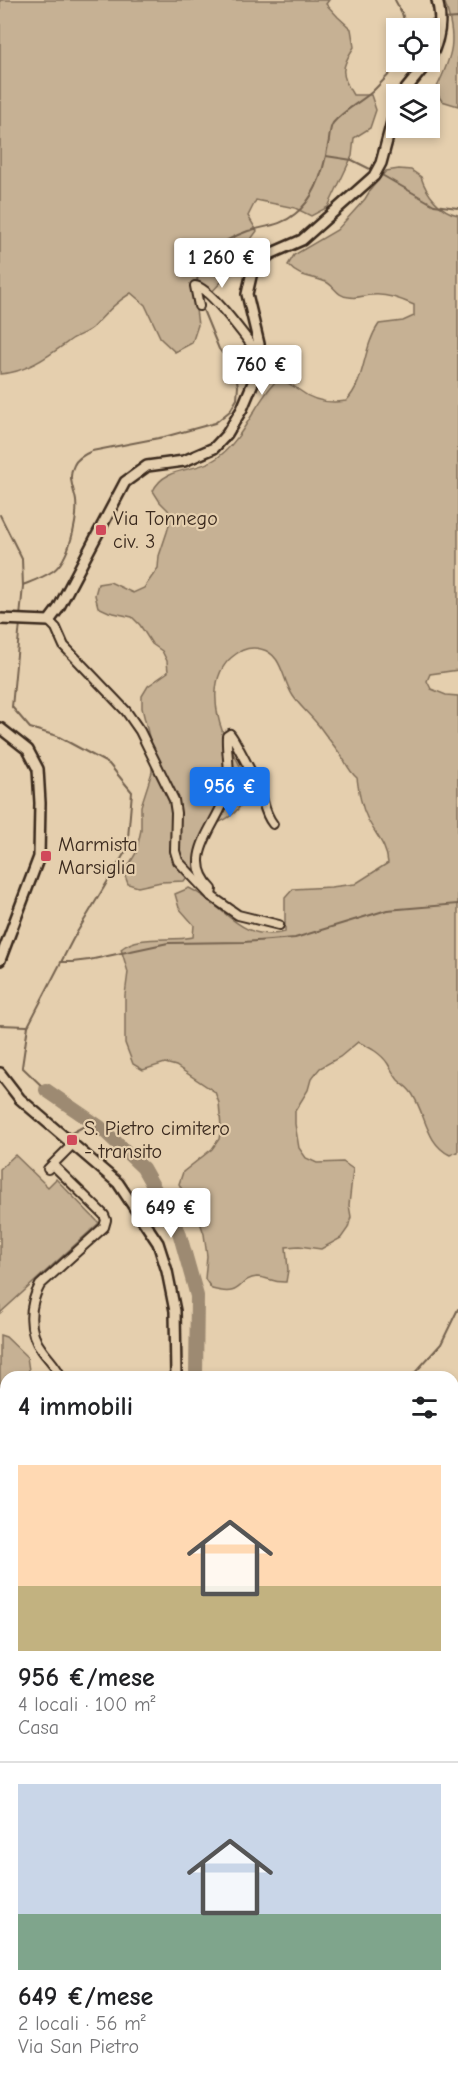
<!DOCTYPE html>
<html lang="it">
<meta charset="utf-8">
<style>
:root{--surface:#fff;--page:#f6f6f6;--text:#202124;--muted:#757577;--line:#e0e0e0;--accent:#1a73e8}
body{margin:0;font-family:"Comic Neue",sans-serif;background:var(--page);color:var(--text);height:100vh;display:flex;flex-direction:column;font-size:22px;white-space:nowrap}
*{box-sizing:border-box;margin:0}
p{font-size:20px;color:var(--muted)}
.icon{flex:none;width:33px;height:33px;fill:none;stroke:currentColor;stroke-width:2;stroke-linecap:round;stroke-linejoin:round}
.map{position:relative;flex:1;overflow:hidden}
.drawer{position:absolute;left:0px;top:1371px;width:459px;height:722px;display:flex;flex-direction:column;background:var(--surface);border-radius:18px 18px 0 0;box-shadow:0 3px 9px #0003}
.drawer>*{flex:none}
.fabs{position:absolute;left:386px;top:18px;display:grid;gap:12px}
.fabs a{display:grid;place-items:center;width:54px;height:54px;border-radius:0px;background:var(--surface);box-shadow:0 3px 9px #0003;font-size:30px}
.price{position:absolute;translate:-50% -51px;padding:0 14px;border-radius:6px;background:#fff;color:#222;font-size:20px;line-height:39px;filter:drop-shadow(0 2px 3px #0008)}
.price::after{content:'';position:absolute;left:50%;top:36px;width:18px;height:14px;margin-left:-9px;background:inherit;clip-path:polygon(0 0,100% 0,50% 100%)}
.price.current{background:var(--accent);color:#fff}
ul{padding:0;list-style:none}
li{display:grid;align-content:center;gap:12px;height:318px;padding:0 18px}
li+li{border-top:2px solid var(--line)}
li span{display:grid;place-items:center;height:186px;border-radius:0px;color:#555}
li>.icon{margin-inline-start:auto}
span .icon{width:108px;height:108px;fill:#fffc;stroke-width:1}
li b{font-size:26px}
h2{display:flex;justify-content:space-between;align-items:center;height:72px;padding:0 18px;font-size:26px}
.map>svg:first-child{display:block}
.built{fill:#d5c0a0}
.green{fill:#c6b194;stroke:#806e59;stroke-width:1.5}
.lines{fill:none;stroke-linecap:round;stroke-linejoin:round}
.stream{stroke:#766450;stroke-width:2}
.river{stroke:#9d8a72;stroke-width:14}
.minor-casing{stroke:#3b2a1e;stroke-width:12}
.tertiary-casing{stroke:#3b2a1e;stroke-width:14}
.minor{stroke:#e5cfae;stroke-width:8}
.tertiary{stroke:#e5cfae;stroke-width:9}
.poi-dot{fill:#d1495b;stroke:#e5cfae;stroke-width:2}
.labels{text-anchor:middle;stroke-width:4.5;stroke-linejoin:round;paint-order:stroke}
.poi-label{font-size:20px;fill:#3b2a1e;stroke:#e5cfae;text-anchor:start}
</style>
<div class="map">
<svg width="458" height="2092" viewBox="0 0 458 2092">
<rect width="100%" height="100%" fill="#e5cfae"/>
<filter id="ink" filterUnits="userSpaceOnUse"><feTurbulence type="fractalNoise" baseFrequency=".0167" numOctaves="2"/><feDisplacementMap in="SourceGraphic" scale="12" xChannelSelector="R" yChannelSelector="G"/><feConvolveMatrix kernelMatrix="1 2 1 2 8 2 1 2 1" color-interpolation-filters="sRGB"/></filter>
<g filter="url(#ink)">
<g class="built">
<rect x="453" y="1724" width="5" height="75"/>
<path d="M458,1864v123l-5,1v-123z"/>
</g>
<g class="green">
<path d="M0,0h329l-3,4 12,13 13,12 3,18c-13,20 -14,27 -1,48h18l5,15 -6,18 -16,10 -2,18 -24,51 -17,9 -16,-8 -39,-8 -8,16 9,15 -14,19 -13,12 -6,17 -13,14 -16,9 3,23 -6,18 -17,9 -14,-13 -16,-34 -14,-12c-18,11 -25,21 -39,35 -6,5 -14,7 -20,11 -21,15 -45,34 -72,35z"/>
<path d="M444,0h14v106l-16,-5 -7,-10c18,-36 23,-51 9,-91z"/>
<path d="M399,169l12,1 10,7c5,16 19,35 37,38v455l-28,4 -3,7 4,8 15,6 12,1v456l-8,3c-23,-11 -24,-38 -36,-58 -4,-9 -10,-11 -16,-17 -4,-5 -7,-11 -10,-16 -7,-11 -19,-17 -30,-22l-18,15 -20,11 -9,11 -3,11 -13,21v13l4,24 7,10 11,5 26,-1 10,7 -4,36 2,12 -3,11 -7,10 -20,11 -22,-3 -13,1 2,23 -2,12c-13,1 -18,-5 -29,-5 -21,2 -12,21 -45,12l-7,-10 2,-23 -3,-22 -4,-12 -21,-38 4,-12 29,-23 7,-10 2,-12 -2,-24 -4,-11 -39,-26 -11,-3 -22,7 -10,-6 -8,-21v-48l3,-23 -7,-23c18,-15 48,-7 72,-12l1,-12 -15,-17 -4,-14 14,-6c36,16 49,55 96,44v-34l8,-9 38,-2 24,-3 33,-21c-1,-17 -12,-28 -20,-43 -7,-14 -9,-27 -11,-42 -7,-6 -9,-11 -13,-18 -6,-10 -15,-20 -22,-30 -8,-12 -21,-22 -29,-34 -11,-16 -10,-42 -32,-47 -11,-3 -21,1 -29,8 -22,18 -18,52 -9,76 8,23 30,41 20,67 -5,16 -25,23 -39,29l-7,35 -13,17 -23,1 -23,5 -10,-3 -4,-11 12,-20 5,-23v-24l11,-34v-23l-10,-41v-12l6,-10 20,-14 -1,-11 -5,-10 -10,-7 -12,-19 -8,-8 -23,-5 -11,-5 -3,-12 3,-11 12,-2 23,11 11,-5 14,-20 1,-12 8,-24 3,-11 -2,-11 -8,-8 -7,-11c12,-26 44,-18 64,-33 28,-20 37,-55 60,-78 11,2 13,4 22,10 14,11 29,14 47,11 20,-20 16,-53 33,-77l24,-3 11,-5v-11c-13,-6 -28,-12 -42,-10 -8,0 -15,4 -23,2 -13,-1 -14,-11 -23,-15 -16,-7 -25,-3 -38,-17l6,-10 43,-25 28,-31 6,-10 15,-18z"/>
<path d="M15,1155l33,32 8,-8 43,44 -99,90v-144z"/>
<path d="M0,1335l6,2 21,20 3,20h-24v58l-6,11z"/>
</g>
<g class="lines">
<g class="stream">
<path d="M395,0l7,13 4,15"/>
<path d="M443,19l15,-1"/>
<path d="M405,24l32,-4"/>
<path d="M326,156l26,4 22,11"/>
<path d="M380,174l54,31 24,3"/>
<path d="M197,282c2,-28 26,-42 51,-51 17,-5 33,-5 47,-17 21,-16 29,-45 33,-69 2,-7 1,-16 5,-22 11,-13 26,-20 39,-31 10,-10 19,-20 29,-30"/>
<path d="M0,515l22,44 1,27 -3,31"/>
<path d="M23,585c10,-4 21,-8 30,-14 16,-11 25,-51 23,-70 -2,-13 -9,-23 -2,-36 3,-7 11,-11 18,-14l72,-14 51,-14 15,-12 7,-12 1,-13 -3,-16 -16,-21 -18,-44"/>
<path d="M20,623l-8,84 18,21 27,8 52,28 23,28 -5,57 -54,90 -45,87 -6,41 24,23"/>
<path d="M62,962h10l17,-2 79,-17 76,-1 51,-4 92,-28 71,-6"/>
<path d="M0,1025l27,1"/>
<path d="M68,1135l24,-13"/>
<path d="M411,1377l30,-33 17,-35"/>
<path d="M453,1450l5,-2"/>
</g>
<path class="river" d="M46,1090l54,37 43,41 36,64 18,64 -1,81"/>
<g class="minor-casing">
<g id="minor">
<path d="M199,306l-4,-20c15,1 54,56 65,70"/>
<path d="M49,621l7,7 8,18 62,65 14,20 34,69 2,13 -1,38 3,10 33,35 27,19 41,10"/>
<path d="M211,896l1,-7c-35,-33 11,-68 16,-102 3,-17 -2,-34 -1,-51l3,-2c4,4 26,47 29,55 5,12 5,24 14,35"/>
<path d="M53,1165l51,50 2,5 -2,7 -64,58c-11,20 -13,46 2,65 7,10 13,14 19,27"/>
<path d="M48,1169l24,-24"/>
<path d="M453,1495l5,10"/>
<path d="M453,1548l5,3"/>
<path d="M0,1761l6,6"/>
<path d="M0,1936l6,-7"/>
<path d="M119,2086l11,6"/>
</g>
</g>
<g class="tertiary-casing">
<g id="tertiary">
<path d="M429,60c11,-20 14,-39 8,-60"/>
<path d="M402,94l26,-32"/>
<path d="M0,619l49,2 9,-12 67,-127 22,-16 37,-5 30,-13 13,-14 15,-25 18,-43 -1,-22 -12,-50 5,-22 18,-18 32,-14 72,-64 7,-13 15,-56"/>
<path d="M0,728l28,22 10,19 2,34 -1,54 -39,103"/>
<path d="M0,1073l20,26 98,84 40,60 9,28 8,40 1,66"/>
<path d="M424,2092l1,-6"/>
</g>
</g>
<use href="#minor" class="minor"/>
<use href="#tertiary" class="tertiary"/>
</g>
</g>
<g class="poi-dot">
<rect x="95" y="524" width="12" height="12" rx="3"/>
<rect x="40" y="850" width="12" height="12" rx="3"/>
<rect x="66" y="1134" width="12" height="12" rx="3"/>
</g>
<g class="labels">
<g class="poi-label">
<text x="113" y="525">Via Tonnego<tspan x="113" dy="23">civ. 3</tspan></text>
<text x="58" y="851">Marmista<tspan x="58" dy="23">Marsiglia</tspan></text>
<text x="84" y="1135">S. Pietro cimitero<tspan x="84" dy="23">- transito</tspan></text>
</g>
</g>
</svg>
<div class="fabs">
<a><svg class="icon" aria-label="locate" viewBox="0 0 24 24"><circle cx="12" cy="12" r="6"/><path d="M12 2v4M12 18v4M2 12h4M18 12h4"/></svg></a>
<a><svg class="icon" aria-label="layers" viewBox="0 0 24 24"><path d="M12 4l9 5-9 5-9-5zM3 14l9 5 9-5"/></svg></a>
</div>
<b class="price" style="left:222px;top:289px">1 260 €</b>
<b class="price" style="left:262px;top:396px">760 €</b>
<b class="price current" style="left:230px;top:818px">956 €</b>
<b class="price" style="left:171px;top:1239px">649 €</b>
<section class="drawer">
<h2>4 immobili<svg class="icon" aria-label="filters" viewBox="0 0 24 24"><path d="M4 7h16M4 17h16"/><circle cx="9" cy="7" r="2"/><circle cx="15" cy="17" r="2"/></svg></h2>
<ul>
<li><span style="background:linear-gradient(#ffd9b3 65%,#c2b280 0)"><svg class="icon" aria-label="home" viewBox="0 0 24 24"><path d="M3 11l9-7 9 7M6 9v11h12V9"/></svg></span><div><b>956 €/mese</b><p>4 locali · 100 m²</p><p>Casa</p></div></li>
<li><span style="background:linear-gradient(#c9d6e8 70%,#7fa58c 0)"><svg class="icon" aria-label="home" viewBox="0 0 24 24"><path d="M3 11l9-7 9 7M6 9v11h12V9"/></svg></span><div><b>649 €/mese</b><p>2 locali · 56 m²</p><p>Via San Pietro</p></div></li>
</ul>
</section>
</div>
